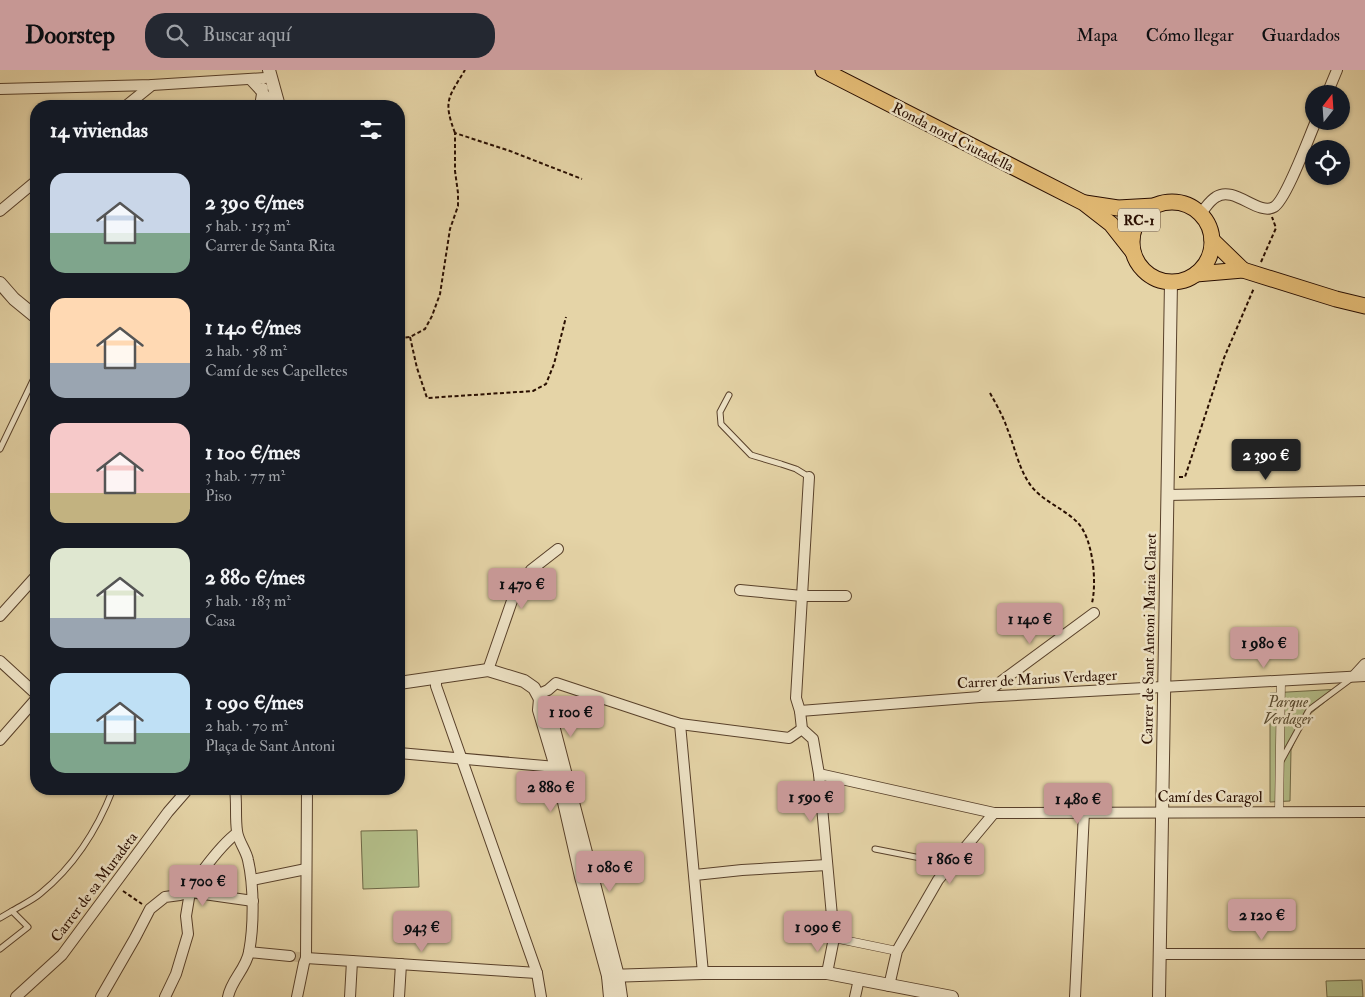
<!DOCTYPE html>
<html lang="es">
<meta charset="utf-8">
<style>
:root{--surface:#171b24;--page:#242831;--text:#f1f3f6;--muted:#9ea1a6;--accent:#c59692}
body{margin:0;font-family:"IM FELL Double Pica",serif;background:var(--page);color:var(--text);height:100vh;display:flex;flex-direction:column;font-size:19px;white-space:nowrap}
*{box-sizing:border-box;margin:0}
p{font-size:16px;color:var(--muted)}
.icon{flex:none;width:28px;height:28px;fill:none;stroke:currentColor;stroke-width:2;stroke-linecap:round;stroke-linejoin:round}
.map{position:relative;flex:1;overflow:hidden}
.panel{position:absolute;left:30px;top:30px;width:375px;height:695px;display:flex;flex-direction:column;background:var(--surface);border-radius:20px;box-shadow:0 1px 4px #0004}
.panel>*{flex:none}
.needle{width:32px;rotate:17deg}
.controls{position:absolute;left:1305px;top:15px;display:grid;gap:10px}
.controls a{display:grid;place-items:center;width:45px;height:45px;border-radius:50%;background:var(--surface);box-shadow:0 1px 4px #0004;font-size:25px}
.price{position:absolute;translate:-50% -42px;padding:0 11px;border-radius:5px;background:var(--accent);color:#111;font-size:16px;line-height:32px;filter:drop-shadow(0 1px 2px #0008)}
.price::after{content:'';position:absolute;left:50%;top:30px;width:15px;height:11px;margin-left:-8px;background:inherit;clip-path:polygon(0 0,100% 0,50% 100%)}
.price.selected{background:#222;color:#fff}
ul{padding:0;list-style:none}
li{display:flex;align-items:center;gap:15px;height:125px;padding:0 20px}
li span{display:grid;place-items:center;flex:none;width:140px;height:100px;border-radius:15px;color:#555}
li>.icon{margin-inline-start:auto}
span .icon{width:60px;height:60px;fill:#fffc;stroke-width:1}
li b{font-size:21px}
h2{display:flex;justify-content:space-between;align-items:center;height:60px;padding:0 20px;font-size:21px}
header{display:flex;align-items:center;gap:30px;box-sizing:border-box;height:70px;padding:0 25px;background:var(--accent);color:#111}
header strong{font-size:24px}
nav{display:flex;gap:28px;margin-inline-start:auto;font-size:18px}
.search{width:350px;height:45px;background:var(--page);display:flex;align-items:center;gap:12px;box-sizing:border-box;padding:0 18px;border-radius:20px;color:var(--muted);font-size:19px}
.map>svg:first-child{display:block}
.green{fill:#b3bd88;stroke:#6e6644}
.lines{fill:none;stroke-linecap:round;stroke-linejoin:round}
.minor-tunnel{stroke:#c9b68e;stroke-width:10;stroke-dasharray:10 5;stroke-linecap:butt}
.service-casing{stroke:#58402a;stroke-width:7}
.pedestrian-casing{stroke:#58402a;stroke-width:9}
.minor-casing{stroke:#58402a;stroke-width:12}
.tertiary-casing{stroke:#58402a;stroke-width:14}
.primary-casing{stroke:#290e00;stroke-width:17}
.path{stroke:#290e00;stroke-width:2;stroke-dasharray:4 2.5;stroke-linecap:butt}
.service{stroke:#eee3c6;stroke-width:5}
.pedestrian{stroke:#eee3c6;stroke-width:8}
.minor{stroke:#eee3c6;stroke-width:10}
.tertiary{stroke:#eee3c6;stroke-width:12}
.primary{stroke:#e2ba74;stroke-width:15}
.labels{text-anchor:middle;stroke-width:5;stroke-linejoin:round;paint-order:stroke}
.shield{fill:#eee3c6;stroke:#644e3b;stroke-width:1}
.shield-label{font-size:14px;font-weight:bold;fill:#290e00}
.street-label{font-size:15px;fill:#290e00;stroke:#eee3c6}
.park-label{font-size:15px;font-style:italic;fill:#594b30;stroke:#eee3c6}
</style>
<header>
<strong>Doorstep</strong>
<div class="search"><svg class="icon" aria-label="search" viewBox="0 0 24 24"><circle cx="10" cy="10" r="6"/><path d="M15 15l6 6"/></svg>Buscar aquí</div>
<nav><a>Mapa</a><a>Cómo llegar</a><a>Guardados</a></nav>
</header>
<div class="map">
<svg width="1365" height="927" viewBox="0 0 1365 927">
<rect width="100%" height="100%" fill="#e5d4a7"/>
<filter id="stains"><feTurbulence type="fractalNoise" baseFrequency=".004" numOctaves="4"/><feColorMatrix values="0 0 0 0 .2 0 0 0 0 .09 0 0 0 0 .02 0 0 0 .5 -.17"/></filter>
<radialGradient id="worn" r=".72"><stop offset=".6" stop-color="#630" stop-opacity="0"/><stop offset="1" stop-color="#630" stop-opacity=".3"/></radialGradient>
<g class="green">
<path d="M1341,619l-36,29 -14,32 -1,51 -20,1v-109z"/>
<path d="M417,760l2,57 -56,2 -2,-58z"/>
<path d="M1362,910l1,17h-36l-1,-16z"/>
</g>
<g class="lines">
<path class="minor-tunnel" d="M290,886l16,2"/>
<g class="service-casing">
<g id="service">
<path d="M729,325l-9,17 1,12 30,31 30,9 15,5 13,8"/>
<path d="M0,379l36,-75"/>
<path d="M1281,691l28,-51 43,-32"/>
<path d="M875,779l76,15"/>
<path d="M12,841c10,-6 21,-11 29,-18 33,-27 57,-65 72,-104"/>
<path d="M0,848l12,-7 16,16 -28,22"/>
</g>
</g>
<g class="pedestrian-casing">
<g id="pedestrian">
<path d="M1279,742l2,-131"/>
<path d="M834,868l63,13"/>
</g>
</g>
<g class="minor-casing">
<g id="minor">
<path d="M250,9l25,27"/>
<path d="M0,19l152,-4 113,-7"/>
<path d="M1327,24l10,-24"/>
<path d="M126,36l26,-21"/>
<path d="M260,36l3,-18"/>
<path d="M0,141l36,-30"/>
<path d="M1200,144c5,-5 9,-13 16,-17 18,-12 42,19 58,10 12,-7 35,-70 42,-86"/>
<path d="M809,407l-13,221 4,13 2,18 11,10 6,35 15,164 -7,35"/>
<path d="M1167,425l198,-4"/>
<path d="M740,520l62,6h44"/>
<path d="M0,546l36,-40"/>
<path d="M0,591l36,33"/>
<path d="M488,600l26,-75 17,-25 27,-21"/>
<path d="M1354,606l11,-12"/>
<path d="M436,608v8l101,287 4,24"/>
<path d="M539,624l9,-4 8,-7 124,41 109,14 13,-9"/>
<path d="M980,627l114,-84"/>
<path d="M800,641l180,-14 385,-21"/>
<path d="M680,654l23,249"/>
<path d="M0,670l36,-41"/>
<path d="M399,683l157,14 3,1v3"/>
<path d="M819,704l175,39 371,-1"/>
<path d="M695,805l47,-5 85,-5"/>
<path d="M252,810l54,-11"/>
<path d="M249,882l41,4"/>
<path d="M1160,884h205"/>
<path d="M306,888l231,15"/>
<path d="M889,916l8,-35 41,-71 56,-67"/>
<path d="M16,927l46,-42 106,-143 20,-23"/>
<path d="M101,927l34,-59 15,-29 15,-12 15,-2 10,-3 63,9"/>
<path d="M165,927l11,-23 12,-40 -2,-18 4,-24c9,-6 8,-15 14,-23 9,-12 22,-28 33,-36"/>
<path d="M228,927c3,-17 18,-28 21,-45 5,-27 5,-66 -1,-92 -2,-10 -10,-19 -11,-29 -2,-14 0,-28 -2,-42"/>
<path d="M297,927l7,-34 2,-5 1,-169"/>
<path d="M350,927l2,-36"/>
<path d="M399,927l2,-33"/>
<path d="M855,927l4,-18"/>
<path d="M1075,927l9,-185"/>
</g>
</g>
<g class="tertiary-casing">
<g id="tertiary">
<path d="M269,0l10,36"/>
<path d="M0,213l14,16 22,18"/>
<path d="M399,613l89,-13 36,11 10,7 6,11 8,7 70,270 3,21"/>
<path d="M540,629l-1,11 17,57 25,110 27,99 2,21"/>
<path d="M608,906l95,-3h124l125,24"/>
<path d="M1159,927l12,-715"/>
</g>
</g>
<g class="primary-casing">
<g id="primary">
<path d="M823,0l261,133 27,21 22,28"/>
<circle cx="1172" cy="172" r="40"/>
<path d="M1085,133l33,5 36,-2"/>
<path d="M1212,170l31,30"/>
<path d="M1196,204l47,-4 93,29 29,7"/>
</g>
</g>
<g class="path">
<path d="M455,63c-12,-32 -7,-35 10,-63"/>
<path d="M1261,192l15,-34 -4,-11"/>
<path d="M410,267l7,31 10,30 106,-7 13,-7 8,-20 12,-47"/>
<path d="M399,268l11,-1 15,-8 7,-13 8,-22 10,-65 8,-23v-13l-3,-22v-38l55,18 72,28"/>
<path d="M990,323c6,11 13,23 17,35 8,19 12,43 25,59 12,15 33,22 46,36 15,16 19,59 14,80"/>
<path d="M1179,407h6l39,-119 30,-70"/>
<path d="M123,821l19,13"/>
</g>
<use href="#service" class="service"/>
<use href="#pedestrian" class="pedestrian"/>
<use href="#minor" class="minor"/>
<use href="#tertiary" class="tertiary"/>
<use href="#primary" class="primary"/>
</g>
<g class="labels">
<rect class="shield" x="1118" y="138.5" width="42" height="23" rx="4"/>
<g class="shield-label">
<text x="1139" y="155">RC-1</text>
</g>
<g class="street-label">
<text transform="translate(953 67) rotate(27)" y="5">Ronda nord Ciutadella</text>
<text transform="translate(1149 569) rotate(-89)" y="5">Carrer de Sant Antoni Maria Claret</text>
<text transform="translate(1037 609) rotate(-3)" y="5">Carrer de Marius Verdager</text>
<text x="1210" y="732">Camí des Caragol</text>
<text transform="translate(94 817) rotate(-53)" y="5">Carrer de sa Muradeta</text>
</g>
<g class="park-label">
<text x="1288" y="637">Parque<tspan x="1288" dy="17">Verdager</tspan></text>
</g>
</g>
<rect width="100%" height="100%" filter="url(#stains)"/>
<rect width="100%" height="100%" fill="url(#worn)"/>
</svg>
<div class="controls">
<a><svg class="needle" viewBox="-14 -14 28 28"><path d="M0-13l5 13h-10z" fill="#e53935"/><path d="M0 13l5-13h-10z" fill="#9ea1a6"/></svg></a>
<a><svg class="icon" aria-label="locate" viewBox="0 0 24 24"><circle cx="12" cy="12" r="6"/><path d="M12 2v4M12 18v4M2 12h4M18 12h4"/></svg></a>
</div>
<b class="price selected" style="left:1266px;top:411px">2 390 €</b>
<b class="price" style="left:522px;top:540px">1 470 €</b>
<b class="price" style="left:1030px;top:575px">1 140 €</b>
<b class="price" style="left:1264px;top:599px">1 980 €</b>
<b class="price" style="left:571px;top:668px">1 100 €</b>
<b class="price" style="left:551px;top:743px">2 880 €</b>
<b class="price" style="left:811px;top:753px">1 590 €</b>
<b class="price" style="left:1078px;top:755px">1 480 €</b>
<b class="price" style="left:950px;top:815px">1 860 €</b>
<b class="price" style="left:610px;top:823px">1 080 €</b>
<b class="price" style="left:203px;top:837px">1 700 €</b>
<b class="price" style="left:1262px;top:871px">2 120 €</b>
<b class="price" style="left:422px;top:883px">943 €</b>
<b class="price" style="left:818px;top:883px">1 090 €</b>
<section class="panel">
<h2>14 viviendas<svg class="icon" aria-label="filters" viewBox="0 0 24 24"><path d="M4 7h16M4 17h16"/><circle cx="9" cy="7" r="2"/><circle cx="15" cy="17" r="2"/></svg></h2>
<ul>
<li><span style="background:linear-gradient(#c9d6e8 60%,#7fa58c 0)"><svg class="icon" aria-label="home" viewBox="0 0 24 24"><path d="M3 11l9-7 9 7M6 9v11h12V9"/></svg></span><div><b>2 390 €/mes</b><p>5 hab. · 153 m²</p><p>Carrer de Santa Rita</p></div></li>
<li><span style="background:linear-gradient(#ffd9b3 65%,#9aa5b1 0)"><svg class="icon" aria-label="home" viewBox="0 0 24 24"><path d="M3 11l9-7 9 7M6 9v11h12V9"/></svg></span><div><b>1 140 €/mes</b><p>2 hab. · 58 m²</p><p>Camí de ses Capelletes</p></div></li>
<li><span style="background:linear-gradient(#f6c9c9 70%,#c2b280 0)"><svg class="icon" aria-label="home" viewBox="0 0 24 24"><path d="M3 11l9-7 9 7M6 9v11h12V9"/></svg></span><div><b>1 100 €/mes</b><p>3 hab. · 77 m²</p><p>Piso</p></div></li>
<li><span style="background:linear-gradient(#dfe7d0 70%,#9aa5b1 0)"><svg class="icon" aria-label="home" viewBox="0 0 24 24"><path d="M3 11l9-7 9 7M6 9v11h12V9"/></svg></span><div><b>2 880 €/mes</b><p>5 hab. · 183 m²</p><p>Casa</p></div></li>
<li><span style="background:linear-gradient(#bfe0f5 60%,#7fa58c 0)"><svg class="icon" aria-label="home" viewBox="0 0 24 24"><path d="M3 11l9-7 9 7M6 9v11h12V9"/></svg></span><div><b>1 090 €/mes</b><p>2 hab. · 70 m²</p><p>Plaça de Sant Antoni</p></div></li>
</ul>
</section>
</div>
